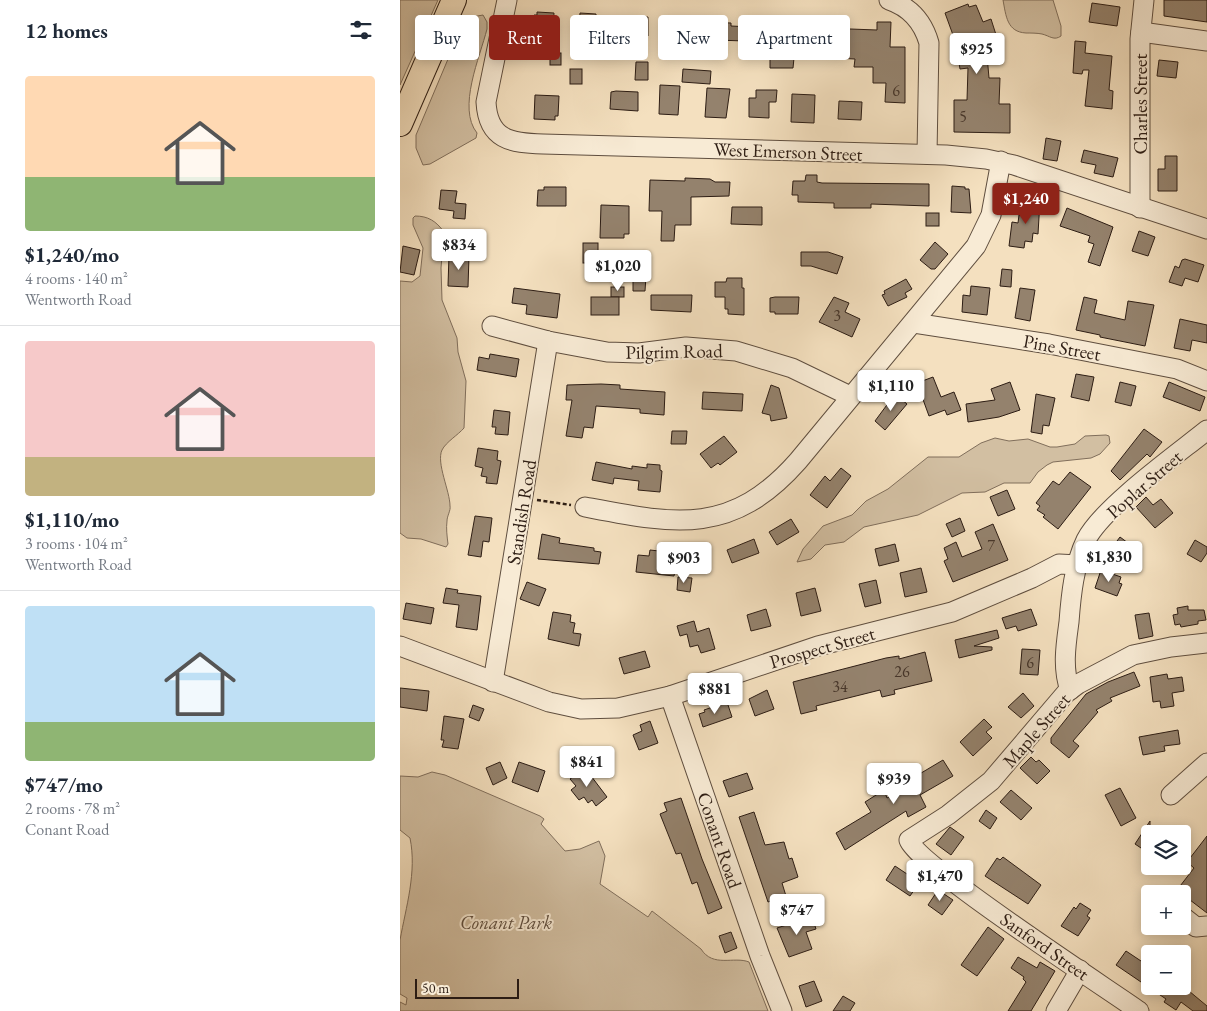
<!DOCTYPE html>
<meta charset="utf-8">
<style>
:root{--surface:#fff;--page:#f2f2f3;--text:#1f2937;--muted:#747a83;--line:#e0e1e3;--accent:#8f2418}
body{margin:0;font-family:"EB Garamond",serif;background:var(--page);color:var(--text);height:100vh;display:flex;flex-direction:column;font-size:19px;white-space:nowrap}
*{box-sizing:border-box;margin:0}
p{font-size:16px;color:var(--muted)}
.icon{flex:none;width:28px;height:28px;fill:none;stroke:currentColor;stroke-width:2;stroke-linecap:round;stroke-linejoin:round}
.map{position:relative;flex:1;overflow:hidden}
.side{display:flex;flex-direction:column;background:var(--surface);width:400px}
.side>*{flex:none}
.hud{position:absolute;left:15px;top:15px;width:475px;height:45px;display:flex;gap:10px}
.controls{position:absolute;left:741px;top:825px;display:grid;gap:10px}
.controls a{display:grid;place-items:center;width:50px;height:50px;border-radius:5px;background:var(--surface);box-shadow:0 2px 12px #0003;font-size:25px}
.scale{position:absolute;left:15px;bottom:12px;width:104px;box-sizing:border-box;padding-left:5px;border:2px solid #2d1d14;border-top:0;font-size:14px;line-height:18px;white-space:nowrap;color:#2d1d14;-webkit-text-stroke:4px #f8ebd5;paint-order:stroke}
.price{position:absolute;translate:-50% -42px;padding:0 11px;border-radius:5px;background:#fff;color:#222;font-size:16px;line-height:32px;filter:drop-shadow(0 1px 2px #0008)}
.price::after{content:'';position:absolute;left:50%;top:30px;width:15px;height:11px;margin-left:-8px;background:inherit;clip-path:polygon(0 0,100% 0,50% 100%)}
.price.current{background:var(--accent);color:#fff}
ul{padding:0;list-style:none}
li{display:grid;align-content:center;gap:10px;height:265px;padding:0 25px}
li+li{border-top:1px solid var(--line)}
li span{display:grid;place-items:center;height:155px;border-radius:5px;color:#555}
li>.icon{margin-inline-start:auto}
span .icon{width:90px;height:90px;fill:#fffc;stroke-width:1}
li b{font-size:21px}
h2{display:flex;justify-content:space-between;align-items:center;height:60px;padding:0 25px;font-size:21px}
.chip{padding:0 18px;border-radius:5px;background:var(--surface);box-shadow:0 2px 12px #0003;font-size:18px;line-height:45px}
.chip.current{background:var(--accent);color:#fff}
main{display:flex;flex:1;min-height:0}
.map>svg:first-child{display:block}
.green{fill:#d2bfa2;stroke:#806e5b}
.building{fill:#94826d;stroke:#2d1d14}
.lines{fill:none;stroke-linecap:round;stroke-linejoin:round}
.minor-casing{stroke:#5f4e3f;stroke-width:21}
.major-casing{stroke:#2d1d14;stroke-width:26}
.path{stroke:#2d1d14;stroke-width:2.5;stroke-dasharray:4 2.5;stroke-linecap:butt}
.minor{stroke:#f8ebd5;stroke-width:19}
.major{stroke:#f4e0bf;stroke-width:24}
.labels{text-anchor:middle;stroke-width:4;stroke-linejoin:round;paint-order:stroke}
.number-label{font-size:16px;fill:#47362a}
.street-label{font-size:19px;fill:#2d1d14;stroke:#f8ebd5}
.park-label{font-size:19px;font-style:italic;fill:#5f4e3f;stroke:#f8ebd5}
</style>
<main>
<section class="side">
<h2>12 homes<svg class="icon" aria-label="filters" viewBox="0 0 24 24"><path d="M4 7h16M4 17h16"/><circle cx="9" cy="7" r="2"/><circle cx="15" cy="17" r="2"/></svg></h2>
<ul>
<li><span style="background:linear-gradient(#ffd9b3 65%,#8fb573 0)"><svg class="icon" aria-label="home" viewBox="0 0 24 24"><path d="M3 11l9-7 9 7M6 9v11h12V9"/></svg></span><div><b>$1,240/mo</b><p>4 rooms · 140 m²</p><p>Wentworth Road</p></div></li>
<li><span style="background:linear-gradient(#f6c9c9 75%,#c2b280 0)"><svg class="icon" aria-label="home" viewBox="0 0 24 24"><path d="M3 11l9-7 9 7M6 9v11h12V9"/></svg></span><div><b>$1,110/mo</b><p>3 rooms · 104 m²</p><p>Wentworth Road</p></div></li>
<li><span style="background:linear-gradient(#bfe0f5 75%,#8fb573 0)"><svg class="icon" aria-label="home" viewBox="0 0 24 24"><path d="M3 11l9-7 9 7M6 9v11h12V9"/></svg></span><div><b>$747/mo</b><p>2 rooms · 78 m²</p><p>Conant Road</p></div></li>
</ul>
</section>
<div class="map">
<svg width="807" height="1011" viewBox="0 0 807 1011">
<rect width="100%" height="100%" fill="#f4e0bf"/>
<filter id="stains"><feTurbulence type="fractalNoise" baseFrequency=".004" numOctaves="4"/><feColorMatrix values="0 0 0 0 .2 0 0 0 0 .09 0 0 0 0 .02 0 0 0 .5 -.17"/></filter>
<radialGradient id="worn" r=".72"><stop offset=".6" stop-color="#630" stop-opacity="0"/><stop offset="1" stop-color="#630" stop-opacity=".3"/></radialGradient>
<g class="green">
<path d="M0,0h38l-38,85z"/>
<path d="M603,0h50l8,26v10c-7,5 -11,0 -19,-2 -5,-1 -11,-1 -16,-1 -19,-1 -20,-17 -23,-33z"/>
<path d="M83,15l4,7v7c-7,28 -30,79 -10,104l-1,5 -46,26 -7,1 -7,-17v-13l43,-102 13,-16z"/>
<path d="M15,216c13,0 21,5 29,16l-3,36 1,32 15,38 1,14 8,29 -2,47c-6,7 -18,14 -22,22 -6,13 8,41 8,56 1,4 -3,10 -3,15 -1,7 0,15 1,23l-2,3 -25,-8 -14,-1 -7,-5v-252l12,1 8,-6 3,-28 -10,-23v-7z"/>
<path d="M706,435l3,1 1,7 -10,11 -9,4 -38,4 -6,3 -9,7 -8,11h-26l-19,9 -23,1 -44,22 -54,12 -20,15 -19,3 -14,14 -14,3 6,-13 20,-23 29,-11 14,-14 22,-12 40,-32h31l22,-14 14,-5 14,3 19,-2 22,8h7l18,-3 10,-8z"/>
<path d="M32,772l13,3 95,41 4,3 -3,5 24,27 15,-2 19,-8 6,15 -5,28 48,33 4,-6 49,38c12,19 33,7 48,13l19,49h-368v-9l6,3 1,-7 -7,-4c0,-17 0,-37 0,-54 6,-33 17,-68 10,-102l-10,-8v-54l18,1z"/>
</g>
<g class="building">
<path d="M764,0h43v22l-43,-6z"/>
<path d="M692,3l28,4 -3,19 -28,-4z"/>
<path d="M568,4l1,3 7,-2 7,17 8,-3 7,22 -12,3 3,34h11l-1,26h11v29l-56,-1v-32h13l1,-32 -8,1 -1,-6 -2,1 -4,-29 -8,-22z"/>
<path d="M137,12l17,1 -2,34 -19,-1 1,-31h3z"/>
<path d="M180,13l16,1v4h3l-1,25 -16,-1v-5h-4z"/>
<path d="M220,16l28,1v19h-15v6l-14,-1z"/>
<path d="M270,21l61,2v3l41,2v16h-27v-3l-59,-2v3h-16z"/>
<path d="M477,22h14l-1,25h15v56l-20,-1 1,-19h-13v-16h-19l1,-8 -21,-1v-13l-38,-1 1,-17 80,3z"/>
<path d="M675,41l11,1 -1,11 27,3 -3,34 4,1 -1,18 -27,-3 4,-36h-6l-1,4 -9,-1z"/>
<rect x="150" y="53" width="11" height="12"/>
<path d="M370,57l24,1 -1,10h-23z"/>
<path d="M759,60l19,2 -2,16 -19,-2z"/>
<path d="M236,62h12v18h-13z"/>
<rect x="170" y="69" width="12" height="15"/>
<path d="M283,69l28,2 -1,13 -28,-2z"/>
<path d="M260,85l20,1 -2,29 -19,-1z"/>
<path d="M307,88l23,1 -4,29 -21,-1z"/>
<path d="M356,90h21l-1,12h-7v16l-20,-1v-19h7z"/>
<path d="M216,91l22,1v19l-28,-2 1,-17z"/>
<path d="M392,94l23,1 -1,28 -23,-1z"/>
<path d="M135,95l24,1 -1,20h-3v4l-21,-1z"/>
<path d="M439,101l23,1 -1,18 -23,-1z"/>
<path d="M646,138l15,3 -4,20 -14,-2z"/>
<path d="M684,150l34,8 -5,19 -19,-4 2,-8 -15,-3z"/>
<path d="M765,156h12v35h-19v-22h7z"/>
<path d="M406,175h11v7l5,1 107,1v22l-58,-2v4h-37v-5l-36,-1v-7h-6l1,-14h12z"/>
<path d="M285,178l25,1 5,3h15l-1,14 -38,1v28h-16l-1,16h-13l1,-30h-13l1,-31 35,1z"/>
<path d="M552,186l13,1v2h4l2,24 -20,-1z"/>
<path d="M144,187h22v19h-29l1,-16h6z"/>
<path d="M41,190l16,1 -2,12 11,1 -1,15 -12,-1 1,-7 -15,-2z"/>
<path d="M630,199l10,1 -2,34 -5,-1 -1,9 -7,-1 -1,7 -15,-2 3,-24 6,1 1,-8 4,1 2,-14h4z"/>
<path d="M201,205l28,1v28h-5v4h-24z"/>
<path d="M332,207h30v18l-31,-1z"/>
<path d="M667,208l46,19 -13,39 -12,-4 6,-18 -6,-2 2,-6 -30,-10z"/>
<rect x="526" y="213" width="13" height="13"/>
<path d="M739,231l16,6 -7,19 -16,-5z"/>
<path d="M535,242l13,12 -13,15h-4l-11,-9z"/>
<rect x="183" y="243" width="15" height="20"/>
<path d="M3,246l17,4 -6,25 -14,-3z"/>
<path d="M401,252h27l15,5 -6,17 -26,-8h-10z"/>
<path d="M49,255l20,1 -1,31 -20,-1z"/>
<path d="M785,259l19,6 -6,17 -13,-4 -3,8 -13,-4 6,-16 4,2 3,-8z"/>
<path d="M602,269l10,1 -1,17 -11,-1z"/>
<path d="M233,276h13l-1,15h-12z"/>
<path d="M327,278h15v10h2v27l-16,-1v-5h-3v-12h-10v-15h11z"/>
<path d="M506,279l6,10 -7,4 2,4 -19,9 -6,-11 3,-1 -1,-3z"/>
<path d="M571,286l19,2 -3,27 -25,-3 1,-17 7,1z"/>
<rect x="211" y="287" width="13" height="10"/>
<path d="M114,288l46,6 -3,24 -31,-4 1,-9 -15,-2z"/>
<path d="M620,288l15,2 -5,31 -15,-3z"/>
<path d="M251,295h41l-1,17 -40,-2z"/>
<rect x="191" y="297" width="28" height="18"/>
<path d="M375,297h24l-1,17h-23v-2h-5v-14z"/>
<path d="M434,297l15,6 -4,9 15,7 -8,18 -33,-15z"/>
<path d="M684,297l13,3 -3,13 31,7 3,-19 26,4 -9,41 -45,-9v-2l-24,-5z"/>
<path d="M780,319l27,6v18l-15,-3 -2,11 -16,-3z"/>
<path d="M90,354l29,5 -3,18 -39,-7 2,-13 10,2z"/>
<path d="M676,374l18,3 -5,24 -18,-4z"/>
<path d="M533,377l8,20 13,-5 7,18 -14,5 -2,-5 -16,6 -12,-33z"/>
<path d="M610,382l10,28 -21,7 -31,5 -2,-18 29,-4 -4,-11z"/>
<path d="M720,382l16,4 -5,20 -16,-4z"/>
<path d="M769,382l36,15 -5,14 -37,-14z"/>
<path d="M201,384l19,1v4l45,3 -1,23 -24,-2v-4l-44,-3 -3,22 -9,-1 -2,11 -16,-2 6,-36h-6l1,-15z"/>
<path d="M371,385l8,3 8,30 -16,3 -1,-6 -8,-2z"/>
<path d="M303,392l40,2 -1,17 -40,-2z"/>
<path d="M495,394l12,10 -22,26 -10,-9z"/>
<path d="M636,394l19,4 -6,28 -6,-1 -1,9 -11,-2z"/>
<path d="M94,410l16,2 -2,23 -13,-1 1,-7h-4z"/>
<path d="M744,429l18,13 -12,15 -3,-3 -27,26 -9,-9z"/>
<path d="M272,431h15l-1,13h-15z"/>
<path d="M324,436l13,16 -17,13 -2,-2 -7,5 -11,-14z"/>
<path d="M78,448l20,3 -1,9 4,1 -4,23 -11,-1 1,-6 -6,-1 2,-8 -8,-2z"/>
<path d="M196,462l36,7v-3l15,2v-4l13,1v5l2,1 -2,21 -22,-2 1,-9 -25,-3 -1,6 -21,-4z"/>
<path d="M441,468l10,8 -24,32 -17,-13 15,-19 5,5z"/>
<path d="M670,472l21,15 -33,42 -15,-12 2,-2 -8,-5 3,-4 -4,-3 17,-22 6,4z"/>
<path d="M607,490l8,19 -17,7 -8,-19z"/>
<path d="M746,497l7,8 8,-6 12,14 -18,15 -19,-21z"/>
<path d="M75,516l17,2 -3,24 -6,-1 -2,16 -13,-2z"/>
<path d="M560,518l5,13 -13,6 -6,-13z"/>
<path d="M391,519l8,13 -22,13 -8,-13z"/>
<path d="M593,524l15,36 -55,22 -9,-21 4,-2 -4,-11 12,-6 6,15 20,-8 -7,-17z"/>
<path d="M142,534l18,4 -1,5 35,5v3l7,1 -2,12 -61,-5z"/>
<path d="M720,537l16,12 -10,12 -15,-12z"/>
<path d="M354,539l5,14 -27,10 -5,-13z"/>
<path d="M795,540l12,7v6l-6,9 -14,-8z"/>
<path d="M495,544l4,17 -20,5 -4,-17z"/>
<path d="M250,550l18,2 -1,6 4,1v6l5,1 -2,10 -38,-4 2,-17 11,1z"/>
<path d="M521,568l6,24 -22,5 -5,-24z"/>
<path d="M701,570l20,7 -2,6 3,1 -5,12 -22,-8z"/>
<path d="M278,577l14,1 -2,14 -13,-2z"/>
<path d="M476,580l5,23 -16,4 -6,-23z"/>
<path d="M127,582l19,7 -7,17 -19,-7z"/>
<path d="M46,588l12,2 -1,3 24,3 -4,34 -21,-3 3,-22 -16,-2z"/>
<path d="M415,588l6,23 -20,5 -5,-23z"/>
<path d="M6,603l28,5 -3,16 -28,-5z"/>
<path d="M788,606v4h16l2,10 -8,1v3l-17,3 -1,-3 -5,1 -2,-10 5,-1 -1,-6z"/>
<path d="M366,609l5,17 -20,5 -4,-16z"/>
<path d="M631,609l6,16 -19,6 -2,-5 -10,3 -4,-11z"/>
<path d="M153,612l18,3 -1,7 5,1 -2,10 8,1 -2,12 -31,-7z"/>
<path d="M749,613l4,23 -14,3 -4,-24z"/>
<path d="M294,621l3,11 12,-4 6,21 -14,4 -3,-8 -8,2 -3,-13 -7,2 -3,-10z"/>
<path d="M597,630l2,8 -25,8 18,1v3l-33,8 -4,-18z"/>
<path d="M622,649l18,1 -2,25 -18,-1z"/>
<path d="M245,651l5,16 -26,7 -5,-16z"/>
<path d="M525,652l7,29 -38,9 1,4 -13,3 -2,-7 -64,16 1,4 -16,4 -8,-32 93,-24 13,-2v3z"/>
<path d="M734,672l6,14 -30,12 2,3 -16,9 2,2 -25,29 6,5 -10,12 -18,-15v-5l35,-44 22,-12z"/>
<path d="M767,674l1,5 14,-2 2,14 -12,2 2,13 -13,2 -1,-7 -7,1 -3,-25z"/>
<path d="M0,688l29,3 -2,20 -27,-4z"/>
<path d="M367,690l7,19 -19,7 -6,-17z"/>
<path d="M623,693l11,13 -13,12 -13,-11z"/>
<path d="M327,702l5,15 -29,10 -4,-13 6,-2 -1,-2z"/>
<path d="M73,705l11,4 -5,12 -10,-4z"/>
<path d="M44,716l20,3 -6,30 -16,-2 2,-7h-3z"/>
<path d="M584,719l8,8 -6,5 6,6 -19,18 -13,-14z"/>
<path d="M250,721l8,22 -19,7 -6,-15 9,-4 -2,-6z"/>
<path d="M778,730l2,14 -16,2 1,5 -22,4 -4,-18z"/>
<path d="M631,757l5,5 3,-2 11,11 -13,13 -17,-16z"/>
<path d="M543,760l10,16 -33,19 6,12 -18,10 -2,-6 -61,39 -9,-17 35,-21 -6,-10 19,-12 3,8 21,-11 -2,-5z"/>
<path d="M100,762l7,16 -14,7 -7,-17z"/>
<path d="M119,762l26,9 -7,21 -26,-10z"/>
<path d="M185,768l22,29 -11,9 -4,-6 -4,3 -4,-6 -5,3 -8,-10 5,-4 -6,-7z"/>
<path d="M347,773l6,16 -24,8 -6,-16z"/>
<path d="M720,788l16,30 -15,8 -16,-31z"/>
<path d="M611,790l21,18 -11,12 -21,-18z"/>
<path d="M281,798l21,61 20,49 -14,6 -11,-32 -5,2 -11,-31 -5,1 -16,-40 7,-3 -3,-8z"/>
<path d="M586,810l11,8 -7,11 -11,-8z"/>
<path d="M354,812l11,33 19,-3 5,17 3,-1 6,19 -16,6 4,13 -18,6 -29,-85z"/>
<path d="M750,821v33l-15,-10z"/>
<path d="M550,827l14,10 -13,18 -15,-11z"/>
<path d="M807,836v77l-30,-23 17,-22 -7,-6z"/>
<path d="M603,857l38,28 -13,19 -43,-28 12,-18 3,2z"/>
<path d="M495,866l15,10 -2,4 9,6 -7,10 -24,-16z"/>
<path d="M538,890l15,10 -11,15 -14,-10z"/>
<path d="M680,903l11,7 -4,6 3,2 -12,18 -17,-10 13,-19 2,2z"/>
<path d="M412,917l4,12 -10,3 6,17 -23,8 -12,-29z"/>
<path d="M588,927l16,12 -27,37 -16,-11z"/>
<path d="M331,932l6,16 -12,5 -6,-17z"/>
<path d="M726,951l24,16v19h33l24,20v5h-14l-12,-9 -5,8 -12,-8 2,-3 -50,-34z"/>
<path d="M618,957l19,11 3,-6 15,9 -24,40h-23l18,-29 -3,-3 1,-2 -13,-9z"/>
<path d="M414,981l8,20 -16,6 -7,-21z"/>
<path d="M443,996l12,7 -5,8h-17z"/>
</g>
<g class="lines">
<g class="minor-casing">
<g id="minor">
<path d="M107,0l-21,102c2,38 25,41 57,42l403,11 40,4 28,6 193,64"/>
<path d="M489,0c21,7 34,22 40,43l-2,111"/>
<path d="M741,32l66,9"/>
<path d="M740,208v-169l4,-39"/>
<path d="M514,323l135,21 128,25 30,12"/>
<path d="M92,326l56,15 59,11 32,1 47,-6 50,4 56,17 58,28"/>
<path d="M185,507c89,17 146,30 213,-46l178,-215 15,-31 10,-54"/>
<path d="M0,646l149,56 32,7 37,-1 52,-12 148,-50 134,-34 80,-34 27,-14 19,1"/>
<path d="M93,682l55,-341"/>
<path d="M670,690c-8,-22 -4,-46 -1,-68 2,-27 5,-57 17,-82 17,-33 90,-85 121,-110"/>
<path d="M270,696l90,260 22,55"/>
<path d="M771,795l36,-32"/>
<path d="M782,916l14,11 11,-1"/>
<path d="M656,1011l24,-41"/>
<path d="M739,1011c-34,-24 -222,-146 -230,-171l39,-25 43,-34 75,-88 12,-9 55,-29 38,-8 36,-4"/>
</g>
</g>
<g class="major-casing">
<path id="major" d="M0,124l54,-124"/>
</g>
<path class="path" d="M137,500l34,5"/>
<use href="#minor" class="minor"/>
<use href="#major" class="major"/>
</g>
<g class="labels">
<g class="number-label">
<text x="496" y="96">6</text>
<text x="563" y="122">5</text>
<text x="437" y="321">3</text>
<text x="591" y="551">7</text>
<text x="630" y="668">6</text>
<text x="502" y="677">26</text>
<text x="440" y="692">34</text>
</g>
<g class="street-label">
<text transform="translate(740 104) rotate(-90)" y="7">Charles Street</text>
<text transform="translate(388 151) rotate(2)" y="7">West Emerson Street</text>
<text transform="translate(662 347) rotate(10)" y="7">Pine Street</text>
<text transform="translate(274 351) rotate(-1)" y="7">Pilgrim Road</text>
<text transform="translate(744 484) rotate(-41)" y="7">Poplar Street</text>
<text transform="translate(121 512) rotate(-81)" y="7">Standish Road</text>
<text transform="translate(422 647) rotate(-16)" y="7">Prospect Street</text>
<text transform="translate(636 730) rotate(-49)" y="7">Maple Street</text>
<text transform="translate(320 840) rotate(71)" y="7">Conant Road</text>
<text transform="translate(645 946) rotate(35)" y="7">Sanford Street</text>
</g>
<g class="park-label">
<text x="106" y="929">Conant Park</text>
</g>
</g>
<rect width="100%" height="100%" filter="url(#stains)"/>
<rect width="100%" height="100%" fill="url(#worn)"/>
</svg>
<div class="controls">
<a><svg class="icon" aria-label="layers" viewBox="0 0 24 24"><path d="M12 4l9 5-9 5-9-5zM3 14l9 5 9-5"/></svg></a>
<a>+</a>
<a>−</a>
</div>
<div class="scale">50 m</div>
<b class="price" style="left:577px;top:75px">$925</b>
<b class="price current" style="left:626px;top:225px">$1,240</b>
<b class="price" style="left:59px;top:271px">$834</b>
<b class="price" style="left:218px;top:292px">$1,020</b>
<b class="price" style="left:491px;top:412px">$1,110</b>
<b class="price" style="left:709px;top:583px">$1,830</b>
<b class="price" style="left:284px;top:584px">$903</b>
<b class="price" style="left:315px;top:715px">$881</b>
<b class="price" style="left:187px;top:788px">$841</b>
<b class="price" style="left:494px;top:805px">$939</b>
<b class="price" style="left:540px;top:902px">$1,470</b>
<b class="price" style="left:397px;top:936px">$747</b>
<div class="hud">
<a class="chip">Buy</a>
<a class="chip current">Rent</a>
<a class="chip">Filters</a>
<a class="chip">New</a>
<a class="chip">Apartment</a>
</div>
</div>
</main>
